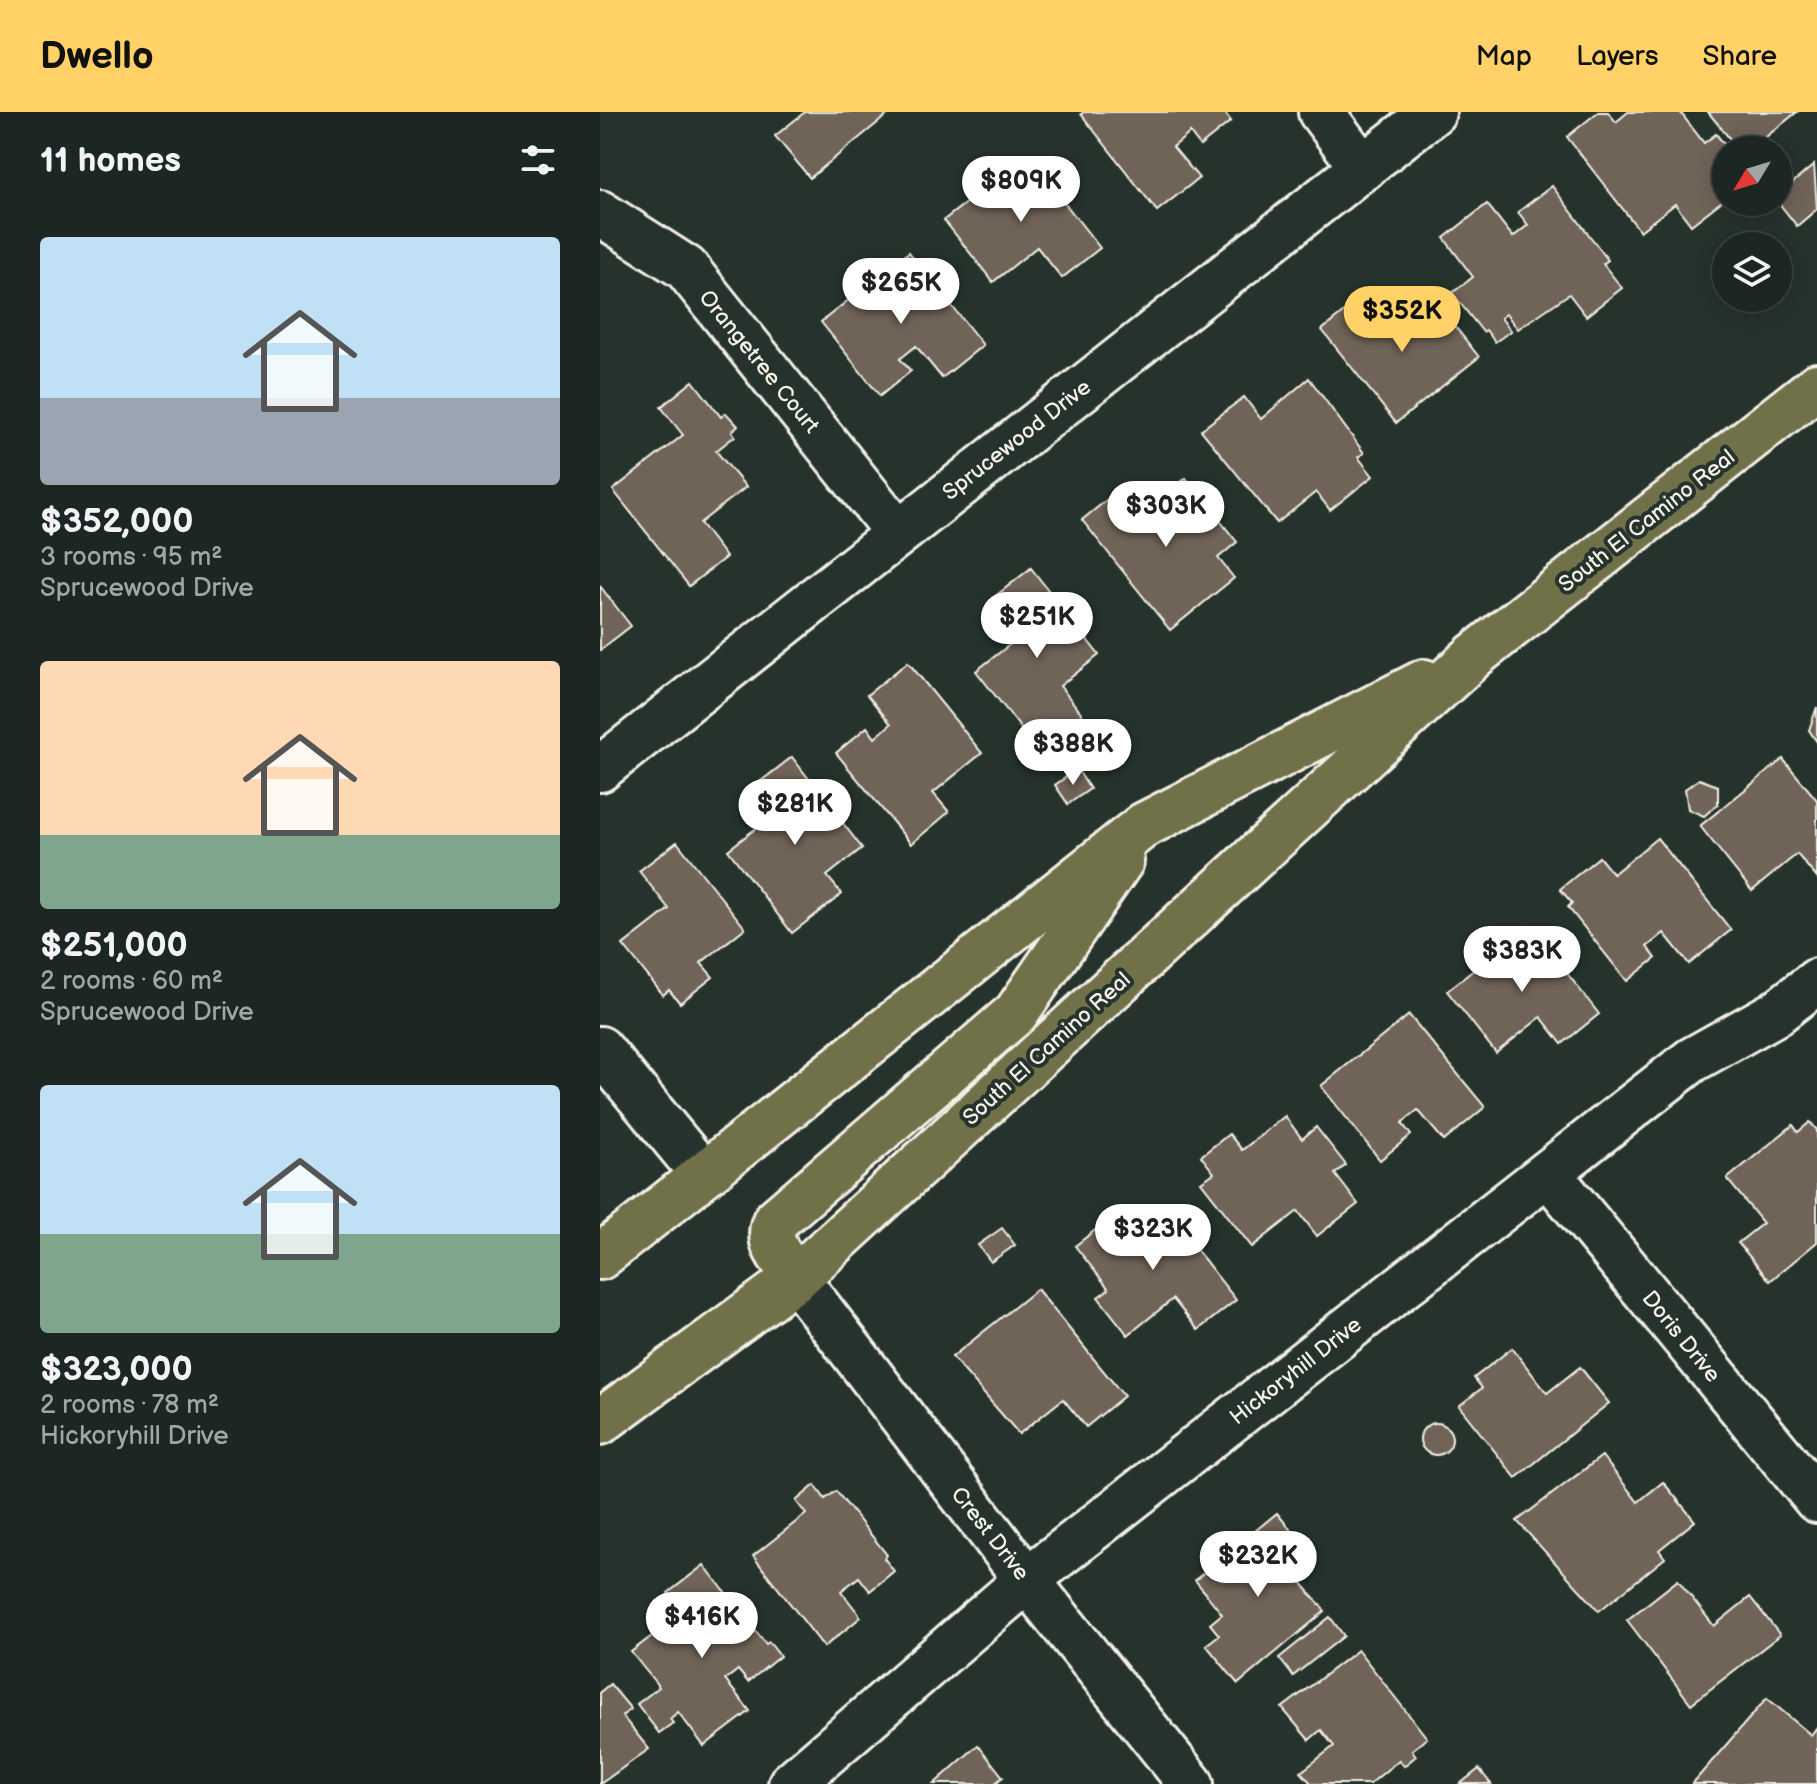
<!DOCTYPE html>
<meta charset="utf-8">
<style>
:root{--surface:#1c2622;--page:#252e2a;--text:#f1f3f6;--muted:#a0a5a5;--line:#3a4340;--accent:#ffd166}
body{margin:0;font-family:"Balsamiq Sans",sans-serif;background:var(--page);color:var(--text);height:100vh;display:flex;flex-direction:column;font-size:30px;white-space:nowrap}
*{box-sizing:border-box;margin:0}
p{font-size:26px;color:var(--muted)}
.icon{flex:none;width:44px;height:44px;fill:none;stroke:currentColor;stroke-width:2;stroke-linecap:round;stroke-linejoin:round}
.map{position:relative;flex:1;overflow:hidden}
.details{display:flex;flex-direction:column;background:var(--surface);width:600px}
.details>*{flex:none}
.needle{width:52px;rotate:232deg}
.tools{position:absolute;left:1112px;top:24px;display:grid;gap:16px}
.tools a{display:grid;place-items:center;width:80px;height:80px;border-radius:50%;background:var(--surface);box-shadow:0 4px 20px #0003,0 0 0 2px var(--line);font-size:40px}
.price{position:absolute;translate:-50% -68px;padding:0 18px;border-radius:28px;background:#fff;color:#222;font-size:26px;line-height:52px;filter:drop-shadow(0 2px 4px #0008)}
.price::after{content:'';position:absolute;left:50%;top:48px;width:24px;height:18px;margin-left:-12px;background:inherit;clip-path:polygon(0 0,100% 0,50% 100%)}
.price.selected{background:var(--accent);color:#111}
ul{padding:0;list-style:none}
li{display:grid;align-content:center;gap:16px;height:424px;padding:0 40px}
li span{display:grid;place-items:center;height:248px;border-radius:8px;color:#555}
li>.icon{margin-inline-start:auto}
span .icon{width:144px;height:144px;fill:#fffc;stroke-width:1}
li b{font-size:34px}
h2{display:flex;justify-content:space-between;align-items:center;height:96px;padding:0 40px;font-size:34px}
header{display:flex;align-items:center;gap:48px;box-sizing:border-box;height:112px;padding:0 40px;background:var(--accent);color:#111}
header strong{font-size:38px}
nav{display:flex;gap:44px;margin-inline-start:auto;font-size:28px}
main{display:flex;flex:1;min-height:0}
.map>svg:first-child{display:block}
.building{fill:#6f6459;stroke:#f4f1e8;stroke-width:2}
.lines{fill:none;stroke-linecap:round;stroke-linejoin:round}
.street-casing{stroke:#f4f1e8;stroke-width:50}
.secondary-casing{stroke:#f4f1e8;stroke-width:50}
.primary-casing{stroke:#f4f1e8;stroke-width:50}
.street{stroke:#26332d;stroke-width:44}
.secondary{stroke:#26332d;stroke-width:44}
.primary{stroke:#70704a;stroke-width:44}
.labels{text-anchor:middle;stroke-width:8;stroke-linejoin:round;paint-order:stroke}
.street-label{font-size:22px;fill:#f4f1e8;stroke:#26332d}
</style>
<header>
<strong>Dwello</strong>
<nav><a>Map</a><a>Layers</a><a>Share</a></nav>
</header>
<main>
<section class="details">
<h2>11 homes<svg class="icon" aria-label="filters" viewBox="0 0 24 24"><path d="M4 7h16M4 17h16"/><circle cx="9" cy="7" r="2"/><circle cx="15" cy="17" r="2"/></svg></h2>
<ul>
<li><span style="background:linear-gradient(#bfe0f5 65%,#9aa5b1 0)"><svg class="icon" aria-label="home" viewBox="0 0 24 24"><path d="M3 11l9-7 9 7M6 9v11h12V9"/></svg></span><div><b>$352,000</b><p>3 rooms · 95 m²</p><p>Sprucewood Drive</p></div></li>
<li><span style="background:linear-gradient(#ffd9b3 70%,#7fa58c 0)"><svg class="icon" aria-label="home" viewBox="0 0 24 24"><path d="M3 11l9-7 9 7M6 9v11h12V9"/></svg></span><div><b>$251,000</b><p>2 rooms · 60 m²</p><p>Sprucewood Drive</p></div></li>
<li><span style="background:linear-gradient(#bfe0f5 60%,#7fa58c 0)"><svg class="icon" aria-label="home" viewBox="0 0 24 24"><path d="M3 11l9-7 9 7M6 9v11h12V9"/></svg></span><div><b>$323,000</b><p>2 rooms · 78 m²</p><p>Hickoryhill Drive</p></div></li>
</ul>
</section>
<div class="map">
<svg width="1217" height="1672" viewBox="0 0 1217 1672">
<rect width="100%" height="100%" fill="#26332d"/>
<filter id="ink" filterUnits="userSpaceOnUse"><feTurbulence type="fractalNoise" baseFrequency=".0125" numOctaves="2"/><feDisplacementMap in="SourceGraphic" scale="16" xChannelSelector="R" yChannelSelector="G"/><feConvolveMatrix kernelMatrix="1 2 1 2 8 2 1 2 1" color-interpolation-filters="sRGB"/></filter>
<g filter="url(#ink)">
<g class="building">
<path d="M205,0h86l-81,66 -35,-42z"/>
<path d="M484,0h140l7,9 -31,25 -10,-13 -17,14 26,31 -42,33 -76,-97z"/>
<path d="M998,0h10l8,10 12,-10h52l24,31 12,-9 13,16 -3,48 -35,27 -16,-21 -35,27 -73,-94z"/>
<path d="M1108,0h89l-35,28 -4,-5 -19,15z"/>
<path d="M427,43l73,93 -38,30 -25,-31 -44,35 -49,-62z"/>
<path d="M1214,53l3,44 -20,17 -19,-24v-7z"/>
<path d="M952,74l56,74 -5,4 19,24 -36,28 -17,-22 -51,35 -12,-15 -5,4 10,13 -16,11 -9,-12 -3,2 -31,-39 21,-16 -29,-39 43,-34 26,33 15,-12 -10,-13z"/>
<path d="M309,140l74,93 -41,33 -26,-32 -16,13 11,12 -31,25 -59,-74z"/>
<path d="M831,184l48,61 -83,66 -74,-93 38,-31 25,33z"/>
<path d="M709,266l55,75 -6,4 15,19 -43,34 -14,-18 -39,31 -76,-93 43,-33 17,22z"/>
<path d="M93,269l28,36 5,-4 12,13 -6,5 3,5 -19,15 30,36 -46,36 26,34 -37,29 -76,-96 70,-55 -22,-28z"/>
<path d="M586,366l51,64 -19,16 16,20 -64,52 -88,-110 38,-31 21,25z"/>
<path d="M431,456l68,87 -39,31 22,28 -45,35 -61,-78 46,-36 -29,-37z"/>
<path d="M0,474l31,40 -31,24z"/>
<path d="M308,550l74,91 -49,40 16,19 -38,32 -75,-91 31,-26 8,11 16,-14 -24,-29z"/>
<path d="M1217,595v35l-8,-12z"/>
<path d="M192,645l70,91 -35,28 15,18 -50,39 -64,-83 45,-35 -21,-27z"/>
<path d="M1183,647l34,41v78l-20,-24 -45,37 -52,-65z"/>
<path d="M477,657l13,20 -22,15 -13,-19z"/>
<path d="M1099,667l19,7v18l-14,12 -16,-7 -3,-20z"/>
<path d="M1057,726l74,92 -42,34 -25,-31 -17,14 9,11 -29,23 -59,-74 4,-4 -12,-14 39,-32 14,17z"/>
<path d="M77,730l68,86 -44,35 12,14 -33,26 -11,-13 -6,5 -40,-50 46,-36 -30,-38z"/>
<path d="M930,814l69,88 -37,30 -21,-27 -45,36 -49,-62z"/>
<path d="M809,903l76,92 -41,34 -26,-31 -16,13 9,12 -31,25 -59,-74z"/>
<path d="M685,1004l17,23 14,-12 30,38 -11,9 23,30 -41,32 -19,-25 -46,36 -51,-65 13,-9 -13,-17 28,-22 13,16z"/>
<path d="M1210,1010l7,8v112l-47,39 -32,-38 25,-20 -36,-44 66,-54 5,7z"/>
<path d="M562,1094l74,94 -38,30 -25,-31 -45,36 -30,-38 11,-8 -34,-43 42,-33 14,18z"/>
<path d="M402,1116l13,17 -24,17 -13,-17z"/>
<path d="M437,1177l87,107 -38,31 -23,-28 -44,35 -67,-77z"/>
<path d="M912,1236l35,45 33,-26 29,36 -93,75 -57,-72 23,-18 -8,-10z"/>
<circle cx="836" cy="1327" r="16"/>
<path d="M1002,1344l36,46 25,-20 32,39 -36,29 6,8 -66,53 -82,-90z"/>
<path d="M215,1373l10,14 11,-8 51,64 -3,3 10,13 -24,20 -11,-14 -18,14 20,26 -37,30 -71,-91 53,-42 -10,-13z"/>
<path d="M677,1401l26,32 -6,6 3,13 -8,7 33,40 -87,73 -32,-39 13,-10 -9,-11 12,-10 -27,-34z"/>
<path d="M104,1453l62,79 3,-2 11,14 -32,26 -10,-12 -13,10 25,31 -46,35 -26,-34 -8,7 3,4 -14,10 -22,-29 22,-17 -28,-35 52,-40 -15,-19z"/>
<path d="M1078,1468l36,46 36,-29 30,38 -89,69 -64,-84z"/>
<path d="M730,1505l14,19 -51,40 -14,-18z"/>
<path d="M758,1538l69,88 -15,12 4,6 -12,10 -5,-6 -29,24h-58l-11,-12 33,-26 -13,-16 -12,10 -27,-32z"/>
<path d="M10,1572l21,25 -9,7 27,33 -49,35v-92z"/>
<path d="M1167,1586l44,37 6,-8v57h-125z"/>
<path d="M378,1633l25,32 -9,7h-60z"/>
<path d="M879,1657l12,15h-31z"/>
</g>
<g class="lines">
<g class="street-casing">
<g id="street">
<path d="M721,0l42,56"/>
<path d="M0,101l86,55 211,264"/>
<path d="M0,657l833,-657"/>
<path d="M0,937l103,125"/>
<path d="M948,1061l269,327"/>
<path d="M191,1672l236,-204 665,-520 84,-47 41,-32"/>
</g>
</g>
<g class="secondary-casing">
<path id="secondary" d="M196,1166l231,302 164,204"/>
</g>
<g class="primary-casing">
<g id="primary">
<path d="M0,1145l544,-432 280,-143"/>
<path d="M196,1166c-13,-18 -31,-35 -21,-57l241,-208 105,-152"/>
<path d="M0,1310l196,-144 679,-623 342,-269"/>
</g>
</g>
<use href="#street" class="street"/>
<use href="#secondary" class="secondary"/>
<use href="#primary" class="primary"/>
</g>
</g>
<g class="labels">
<g class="street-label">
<text transform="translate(160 249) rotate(51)" y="8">Orangetree Court</text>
<text transform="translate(416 327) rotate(-38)" y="8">Sprucewood Drive</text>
<text transform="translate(1046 408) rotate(-38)" y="8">South El Camino Real</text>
<text transform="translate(446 936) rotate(-42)" y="8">South El Camino Real</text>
<text transform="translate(1082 1224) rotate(51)" y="8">Doris Drive</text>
<text transform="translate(695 1258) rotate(-38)" y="8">Hickoryhill Drive</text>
<text transform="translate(391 1421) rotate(52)" y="8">Crest Drive</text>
</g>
</g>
</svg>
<div class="tools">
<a><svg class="needle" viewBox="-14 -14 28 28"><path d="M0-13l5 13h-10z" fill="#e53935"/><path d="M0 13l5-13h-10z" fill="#a0a5a5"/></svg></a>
<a><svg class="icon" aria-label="layers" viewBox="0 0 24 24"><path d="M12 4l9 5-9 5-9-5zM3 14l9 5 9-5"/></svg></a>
</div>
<b class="price" style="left:421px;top:112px">$809K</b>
<b class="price" style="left:301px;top:214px">$265K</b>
<b class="price selected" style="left:802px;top:242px">$352K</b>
<b class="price" style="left:566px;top:437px">$303K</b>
<b class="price" style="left:437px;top:548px">$251K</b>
<b class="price" style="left:473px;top:675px">$388K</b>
<b class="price" style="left:195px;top:735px">$281K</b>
<b class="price" style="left:922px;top:882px">$383K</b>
<b class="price" style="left:553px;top:1160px">$323K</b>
<b class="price" style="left:658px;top:1487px">$232K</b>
<b class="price" style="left:102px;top:1548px">$416K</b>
</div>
</main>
